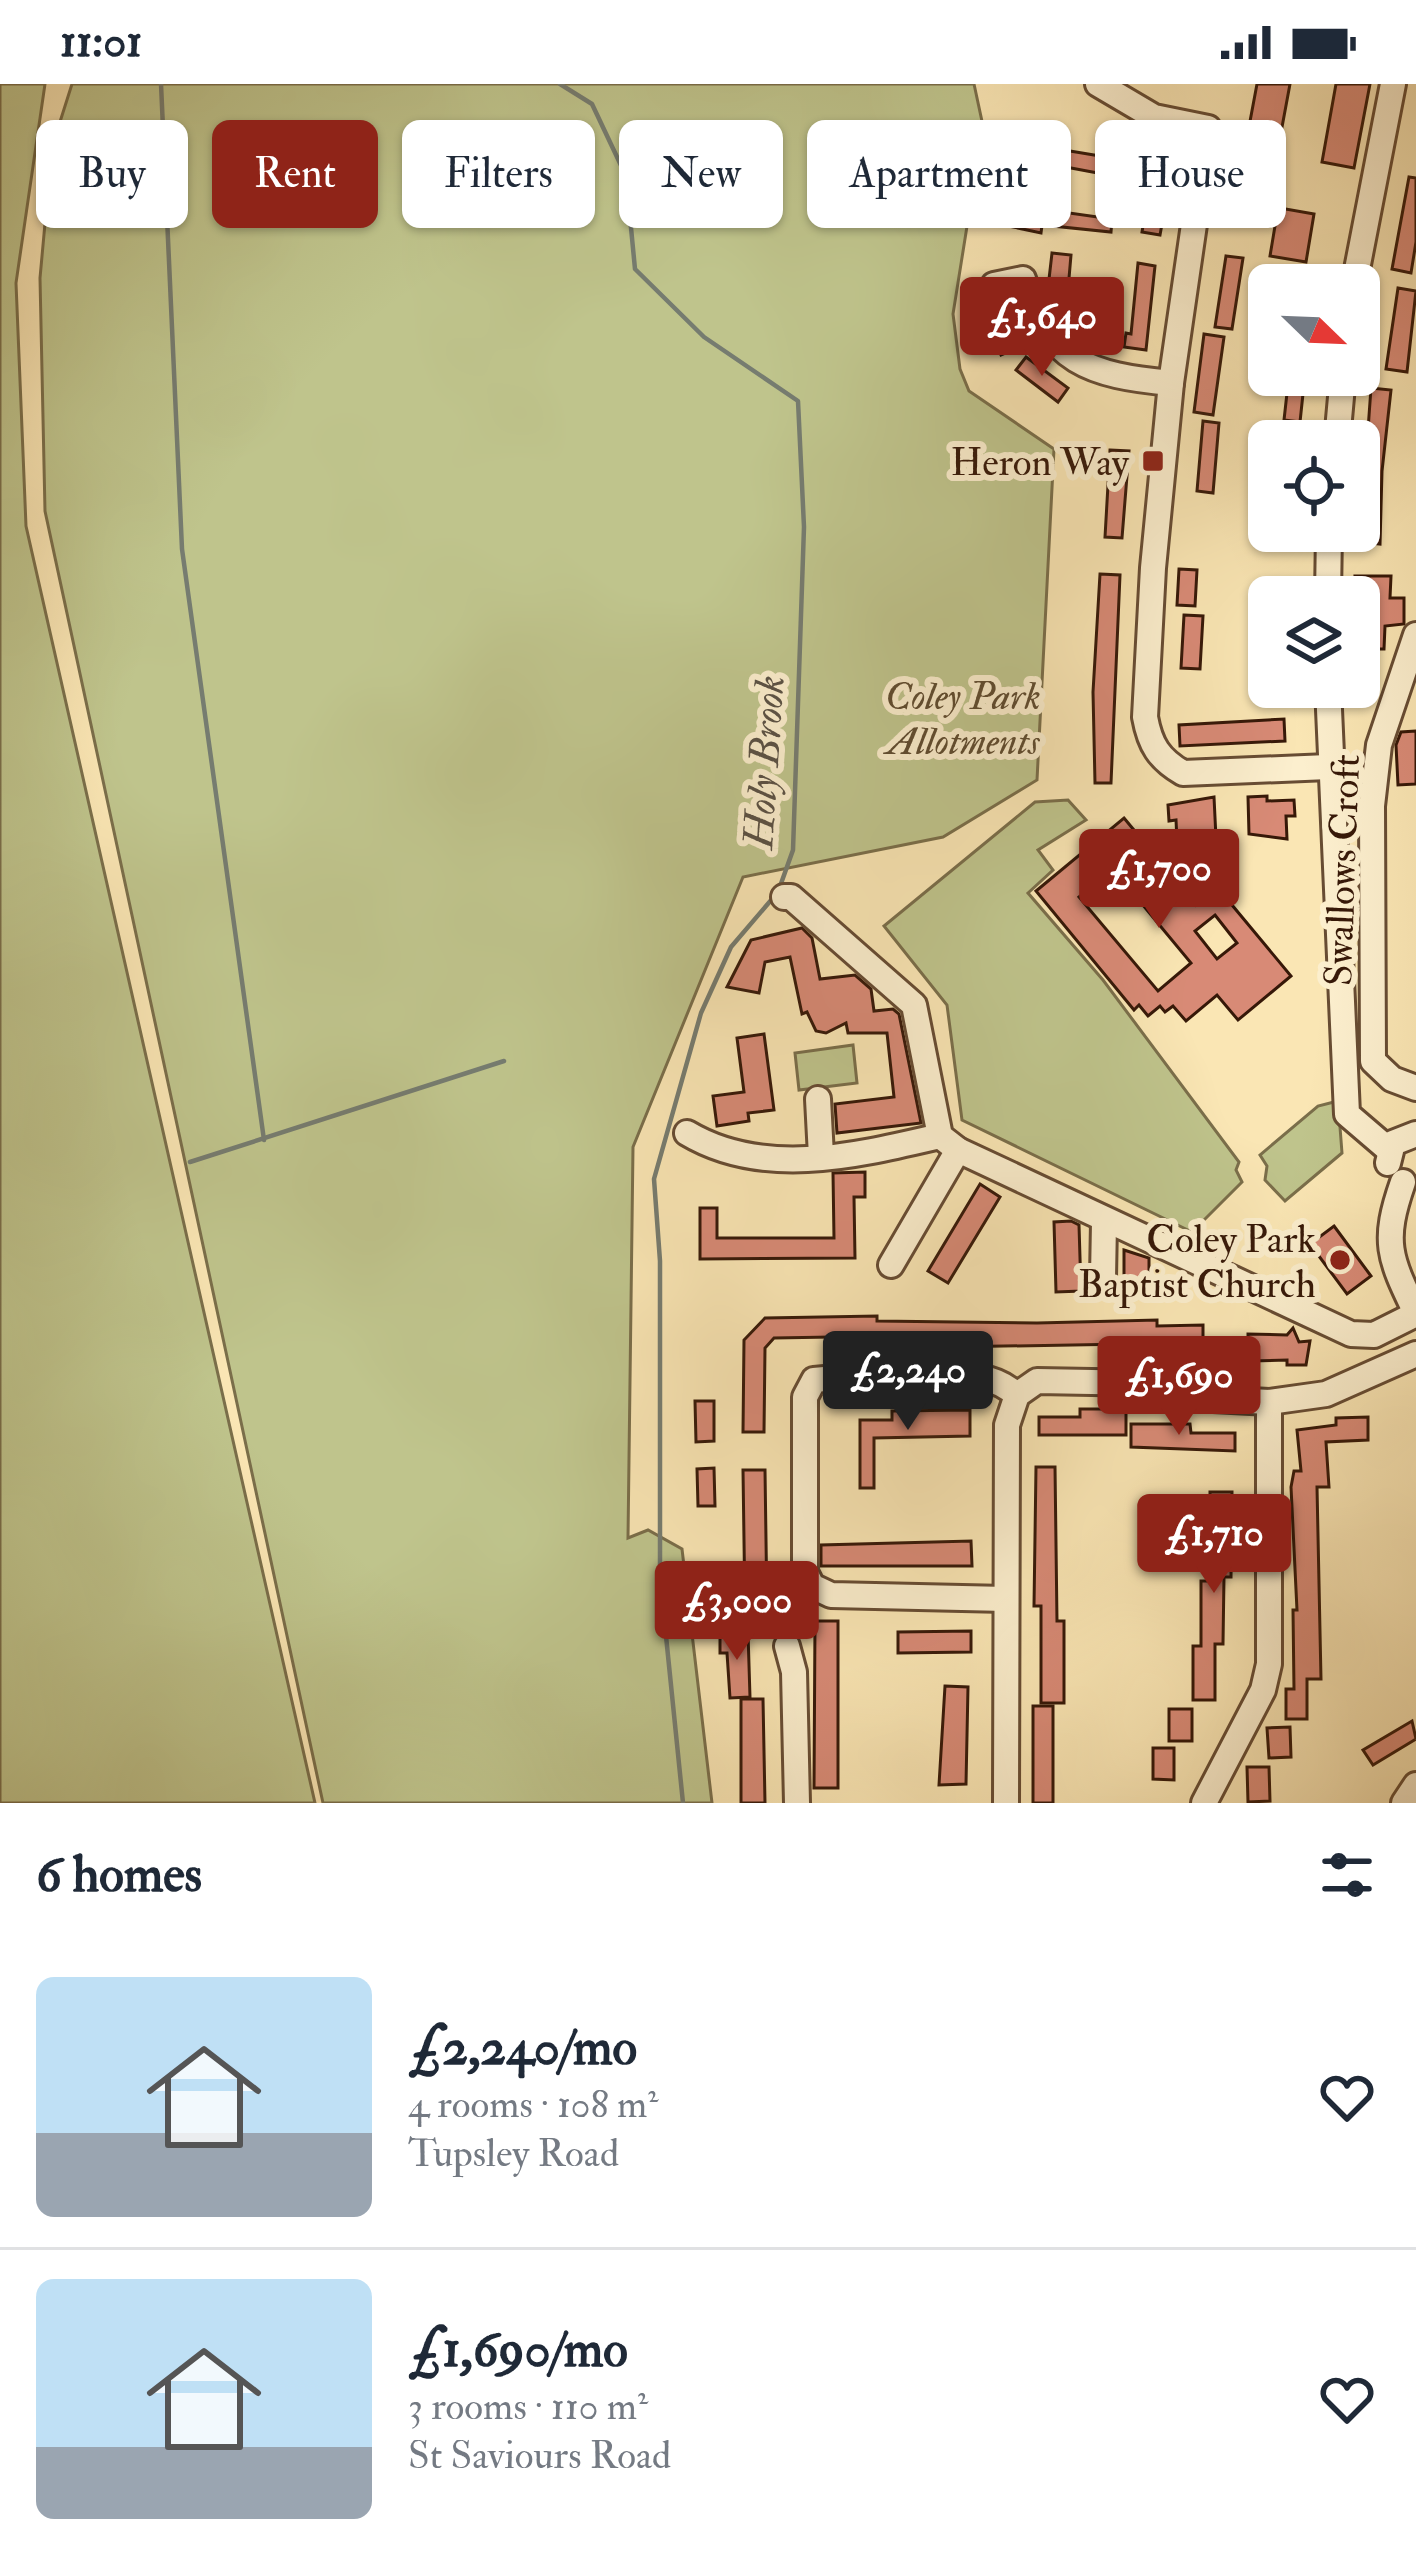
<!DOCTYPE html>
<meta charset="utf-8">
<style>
:root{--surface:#fff;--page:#f6f6f7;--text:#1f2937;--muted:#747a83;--line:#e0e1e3;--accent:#8f2418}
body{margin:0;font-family:"IM FELL Double Pica",serif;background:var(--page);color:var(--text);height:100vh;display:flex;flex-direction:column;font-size:45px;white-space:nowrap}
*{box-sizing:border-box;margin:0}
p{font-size:39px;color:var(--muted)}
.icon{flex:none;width:66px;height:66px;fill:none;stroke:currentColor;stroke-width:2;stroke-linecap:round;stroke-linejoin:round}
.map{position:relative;height:1719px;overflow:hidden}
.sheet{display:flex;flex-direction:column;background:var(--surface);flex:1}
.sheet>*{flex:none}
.hud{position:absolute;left:36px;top:36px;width:1344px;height:108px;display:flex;gap:24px}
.needle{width:78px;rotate:113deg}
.buttons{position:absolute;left:1248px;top:180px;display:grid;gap:24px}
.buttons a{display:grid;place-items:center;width:132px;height:132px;border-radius:18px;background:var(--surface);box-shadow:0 3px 9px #0004;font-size:60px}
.price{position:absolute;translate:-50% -102px;padding:0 27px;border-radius:12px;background:var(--accent);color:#fff;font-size:39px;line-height:78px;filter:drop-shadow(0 3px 6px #0008)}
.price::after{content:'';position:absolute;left:50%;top:72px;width:36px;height:27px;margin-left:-18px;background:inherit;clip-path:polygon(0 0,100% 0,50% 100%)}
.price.selected{background:#222;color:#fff}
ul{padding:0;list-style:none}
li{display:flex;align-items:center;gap:36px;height:300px;padding:0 36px}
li+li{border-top:3px solid var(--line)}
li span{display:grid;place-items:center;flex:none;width:336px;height:240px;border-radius:18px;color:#555}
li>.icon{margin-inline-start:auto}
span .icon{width:144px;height:144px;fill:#fffc;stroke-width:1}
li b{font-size:51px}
h2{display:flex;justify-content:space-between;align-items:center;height:144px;padding:0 36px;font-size:51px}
.tag{padding:0 42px;border-radius:18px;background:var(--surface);box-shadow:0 3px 9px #0004;font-size:42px;line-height:108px}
.tag.selected{background:var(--accent);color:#fff}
.status{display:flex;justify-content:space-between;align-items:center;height:84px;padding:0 60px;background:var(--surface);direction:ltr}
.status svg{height:33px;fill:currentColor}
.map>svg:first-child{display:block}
.green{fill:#bfc48c;stroke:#7a6e4a;stroke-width:3}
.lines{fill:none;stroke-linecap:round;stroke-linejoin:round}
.stream{stroke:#767c70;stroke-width:4.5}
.building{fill:#d88a76;stroke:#361808;stroke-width:3;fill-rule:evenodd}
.minor-casing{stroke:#674c33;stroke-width:30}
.minor{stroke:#fcefce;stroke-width:24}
.poi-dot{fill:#8f2418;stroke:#fcefce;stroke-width:4.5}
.labels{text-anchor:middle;stroke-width:12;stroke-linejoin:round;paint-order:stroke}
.poi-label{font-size:39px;fill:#361808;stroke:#fcefce;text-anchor:end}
.park-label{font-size:39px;font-style:italic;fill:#5f4c30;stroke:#fcefce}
.street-label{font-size:39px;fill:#361808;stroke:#fcefce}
.water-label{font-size:42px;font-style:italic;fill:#5b5245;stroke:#fcefce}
</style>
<div class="status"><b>11:01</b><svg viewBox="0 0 49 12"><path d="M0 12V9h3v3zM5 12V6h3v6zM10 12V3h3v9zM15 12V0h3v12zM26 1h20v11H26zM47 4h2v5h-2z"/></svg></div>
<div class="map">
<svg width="1416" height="1719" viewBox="0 0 1416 1719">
<rect width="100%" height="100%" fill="#fae6b4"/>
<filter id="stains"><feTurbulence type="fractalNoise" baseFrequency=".00167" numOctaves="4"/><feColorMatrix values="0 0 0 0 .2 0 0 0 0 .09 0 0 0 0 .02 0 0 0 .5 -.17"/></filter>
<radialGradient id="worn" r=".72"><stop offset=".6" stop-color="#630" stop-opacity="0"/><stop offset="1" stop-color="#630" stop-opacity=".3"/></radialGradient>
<g class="green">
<path d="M0,0h45l-29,199 10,243 289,1277h-315z"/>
<path d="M72,0h902l9,42 -30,188 7,55 9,22 85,58 -17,331 -94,57 -200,40 -110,270 -5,391 20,-8 34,19 30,254h-389l-278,-1292 -5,-233 12,-131z"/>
<path d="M1068,716l18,20 -48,30 15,20 -25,23 75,87 136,182 -3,8 6,12 -50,50 -230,-112 -15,-115 -63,-79 151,-124z"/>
<path d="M853,961l4,38 -58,7 -4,-37z"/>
<path d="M1338,1017l4,52 -57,48 -20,-21 2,-14 -7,-11 58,-49z"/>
</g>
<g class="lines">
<g class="stream">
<path d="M161,0l21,465 82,591"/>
<path d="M560,0l32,20 34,72 9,93 69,68 94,64 6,126 -11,323 -15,42 -47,55 -30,66 -47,166 6,82v316l23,226"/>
<path d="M190,1078l314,-101"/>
</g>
</g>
<g class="building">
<path d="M1257,0h33l-13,70 -32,-6z"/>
<path d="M1336,0h34l-16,84 -32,-6z"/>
<path d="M1012,45l29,14 -14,34 -14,-2 3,-22 -13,-6z"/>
<path d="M1058,65l48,8 -3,17 -48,-9z"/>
<path d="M1155,65l20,3 -15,83 -18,-3 6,-37 4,1z"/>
<path d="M1237,89l15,2 -1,9 20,3 -3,19 46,8 -8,48 -36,-6 5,-30 -49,-10z"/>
<path d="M1409,93l7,1v64l-5,31 -19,-4z"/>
<path d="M1012,121l100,14 -1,13 -69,-7 -1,8 -42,-9 3,-17 9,2z"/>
<path d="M1052,169l19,2 -3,35 -20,-2z"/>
<path d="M1226,172l17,2 -11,71 -17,-2z"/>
<path d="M1138,179l17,3 -9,84 -22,-3 2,-14 5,1z"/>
<path d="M1398,204l18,3 -9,81 -21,-3z"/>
<path d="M989,217h9l19,47 -16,7 -21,-51z"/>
<path d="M1076,218l24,23 -14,14 -24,-23z"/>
<path d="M1204,250l20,3 -11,78 -19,-3z"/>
<path d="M1026,273l42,31 -10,14 -42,-32z"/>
<path d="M1289,291h16l-5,47 -16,-2z"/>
<path d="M1371,304l20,2 -9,81 -2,73 -20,-2z"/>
<path d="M1203,337l16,2 -6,70 -16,-2z"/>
<path d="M1110,366l19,1 -7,87 -17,-1z"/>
<path d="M1179,485l18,1 -2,36 -18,-1z"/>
<path d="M1100,490l20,1 -9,208h-16l-2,-91z"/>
<path d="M1355,492h36l-1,22h14v26l-19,2 -1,23h-25z"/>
<path d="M1184,531l19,1 -3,53 -19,-1z"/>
<path d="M1284,635l1,22 -105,5 -1,-21z"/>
<path d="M1416,647v53l-18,1 -2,-40 5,-13z"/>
<path d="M1267,712v5l27,-1 1,16h-9l1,23 -38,-5 -1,-37z"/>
<path d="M1214,713l2,41 -39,3 -1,-21 -7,1 -1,-16z"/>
<path d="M1124,734l72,87 21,-18 74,89 -53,44 -21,-25 -31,26 -13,-15 -8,6 -5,-6 -12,10 -9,-11 -5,5 -98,-119zM1113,785l78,94 -33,28 -79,-94zM1215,831l22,28 -20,16 -22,-28z"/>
<path d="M802,844l10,10 8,41 35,-4 16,14 3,22 19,-2 6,5 22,109 -84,10 -2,-29 59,-7 -7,-64h-39l-2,-10 -20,10 -10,-2 -9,-19 -5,2 -12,-57 -25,5 -6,31 -32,-6 24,-47z"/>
<path d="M764,950l10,76 -26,3 1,8 -32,5 -4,-30 31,-4 -7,-54z"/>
<path d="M865,1088v25h-11l1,61 -155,1v-51h17v30h117l-1,-65z"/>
<path d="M980,1100l20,13 -52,86 -20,-12z"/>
<path d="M1071,1137l8,4 2,66 -25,1 -2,-70z"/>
<path d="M1334,1142l37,50 -24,18 -37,-50z"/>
<path d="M1124,1166l25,8v37l-25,-1z"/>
<path d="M877,1232v5l160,2 120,-3v6l46,-1v28h-38l-1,-8 -35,-1 -240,4 1,-12 -116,2 -9,10 -1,84h-21l1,-92 21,-22z"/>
<path d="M1293,1244l6,14 11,-1 -4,24h-19v-5l-78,2v-21h39v-7l39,1z"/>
<path d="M695,1317h19v40l-18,1z"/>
<path d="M1080,1325h46v26h-87v-18h41z"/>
<path d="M970,1326v26l-96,2v50h-14v-68h32v-9z"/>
<path d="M1368,1333v23l-42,2 3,45h-12l4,192h-14v40h-21v-30h8l-1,-79h4l-6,-123 3,-16h7l-4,-41 39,-5v-7z"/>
<path d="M1131,1340h59l1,9h44v18l-104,-4z"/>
<path d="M1036,1383h19l2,154h7v82h-23v-97h-7z"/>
<path d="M714,1384l1,38h-17l-1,-37z"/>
<path d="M743,1386h22l2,140 -22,1z"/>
<path d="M1210,1408h22l-1,85h-7l-1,67h-8v56h-22v-54h8v-65h9z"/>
<path d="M971,1457l1,25h-151v-21z"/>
<path d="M815,1537h23v167h-24z"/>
<path d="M971,1547v21l-73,1v-21z"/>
<path d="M720,1549h28l2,64 -20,1 -3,-45h-7z"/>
<path d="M945,1602l23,1 -2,97 -27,1z"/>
<path d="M741,1615h22l2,104h-24z"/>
<rect x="1033" y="1622" width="20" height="97"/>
<rect x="1169" y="1625" width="23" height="32"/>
<path d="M1412,1637l4,18 -43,26 -10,-15z"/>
<path d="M1290,1643l1,30 -22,1 -2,-30z"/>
<path d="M1153,1664h21v32l-21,-1z"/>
<path d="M1247,1683h22l1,34 -22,1z"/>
</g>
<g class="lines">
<g class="minor-casing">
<g id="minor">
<path d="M1098,0l56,33 54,11 -37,255 -18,185 -8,149c5,28 14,42 38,56l145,-6"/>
<path d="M994,201l29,-6c26,84 66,96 148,104"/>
<path d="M1354,201l39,-201"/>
<path d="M1337,357l6,-66"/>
<path d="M1328,513l1,-66"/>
<path d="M1416,551l-37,110 -7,61 1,255 19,18 24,9"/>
<path d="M1328,603l19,427 42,36"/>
<path d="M784,813h7l123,108 26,131 18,14"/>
<path d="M818,1015l3,57"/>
<path d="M687,1049c77,46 171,22 253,3"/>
<path d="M1388,1079l5,-20 23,-9"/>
<path d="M1403,1098c-21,60 -14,75 13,131"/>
<path d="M891,1181l67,-115 393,184 23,1 42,-21"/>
<path d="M1103,1194l1,-56"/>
<path d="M868,1291l-54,5 -9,17v175l7,14 19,9 175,4"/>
<path d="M907,1292c39,14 69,-16 110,19"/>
<path d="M787,1562l7,26 3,131"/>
<path d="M1006,1719l1,-378 10,-30 20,-14 110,2 66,16 56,3 57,-8 90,-40"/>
<path d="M1204,1719l59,-113 6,-26v-262"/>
<path d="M1404,1719l12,-18"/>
</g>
</g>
<use href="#minor" class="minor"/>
</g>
<g class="poi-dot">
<rect x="1141" y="365" width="24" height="24" rx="6"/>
<circle cx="1340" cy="1176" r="12"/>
</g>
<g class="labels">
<g class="poi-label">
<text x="1129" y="391">Heron Way</text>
<text x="1316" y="1168">Coley Park<tspan x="1316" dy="45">Baptist Church</tspan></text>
</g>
<g class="park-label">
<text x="963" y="625">Coley Park<tspan x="963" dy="45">Allotments</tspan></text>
</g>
<g class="street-label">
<text transform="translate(1341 786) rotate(-88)" y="14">Swallows Croft</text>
</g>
<g class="water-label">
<text transform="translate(763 678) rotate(-86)" y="15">Holy Brook</text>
</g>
</g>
<rect width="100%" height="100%" filter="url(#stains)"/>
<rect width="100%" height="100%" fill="url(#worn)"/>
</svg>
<div class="buttons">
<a><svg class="needle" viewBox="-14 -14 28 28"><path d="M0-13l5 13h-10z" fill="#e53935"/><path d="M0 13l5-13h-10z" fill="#747a83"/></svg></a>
<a><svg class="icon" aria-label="locate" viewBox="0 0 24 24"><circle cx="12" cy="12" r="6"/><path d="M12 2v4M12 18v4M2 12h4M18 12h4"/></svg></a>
<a><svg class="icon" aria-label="layers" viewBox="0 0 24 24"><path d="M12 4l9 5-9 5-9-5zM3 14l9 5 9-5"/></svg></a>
</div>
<b class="price" style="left:1042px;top:295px">£1,640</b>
<b class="price" style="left:1159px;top:847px">£1,700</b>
<b class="price selected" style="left:908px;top:1349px">£2,240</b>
<b class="price" style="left:1179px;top:1354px">£1,690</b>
<b class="price" style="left:1214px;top:1512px">£1,710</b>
<b class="price" style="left:737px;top:1579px">£3,000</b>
<div class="hud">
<a class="tag">Buy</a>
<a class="tag selected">Rent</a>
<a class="tag">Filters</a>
<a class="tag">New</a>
<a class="tag">Apartment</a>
<a class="tag">House</a>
</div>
</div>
<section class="sheet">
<h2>6 homes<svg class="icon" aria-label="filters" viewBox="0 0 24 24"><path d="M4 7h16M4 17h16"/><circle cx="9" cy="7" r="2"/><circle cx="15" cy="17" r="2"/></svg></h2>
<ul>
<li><span style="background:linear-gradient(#bfe0f5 65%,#9aa5b1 0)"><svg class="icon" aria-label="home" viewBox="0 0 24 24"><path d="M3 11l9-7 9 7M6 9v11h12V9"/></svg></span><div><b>£2,240/mo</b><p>4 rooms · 108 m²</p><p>Tupsley Road</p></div><svg class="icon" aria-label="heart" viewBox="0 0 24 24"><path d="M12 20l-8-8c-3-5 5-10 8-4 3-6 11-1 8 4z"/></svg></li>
<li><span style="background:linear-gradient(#bfe0f5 70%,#9aa5b1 0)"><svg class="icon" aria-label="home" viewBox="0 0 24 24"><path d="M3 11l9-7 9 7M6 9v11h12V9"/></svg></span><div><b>£1,690/mo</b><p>3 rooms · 110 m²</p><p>St Saviours Road</p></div><svg class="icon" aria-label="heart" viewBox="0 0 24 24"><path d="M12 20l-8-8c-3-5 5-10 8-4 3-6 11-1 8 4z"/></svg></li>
</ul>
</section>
